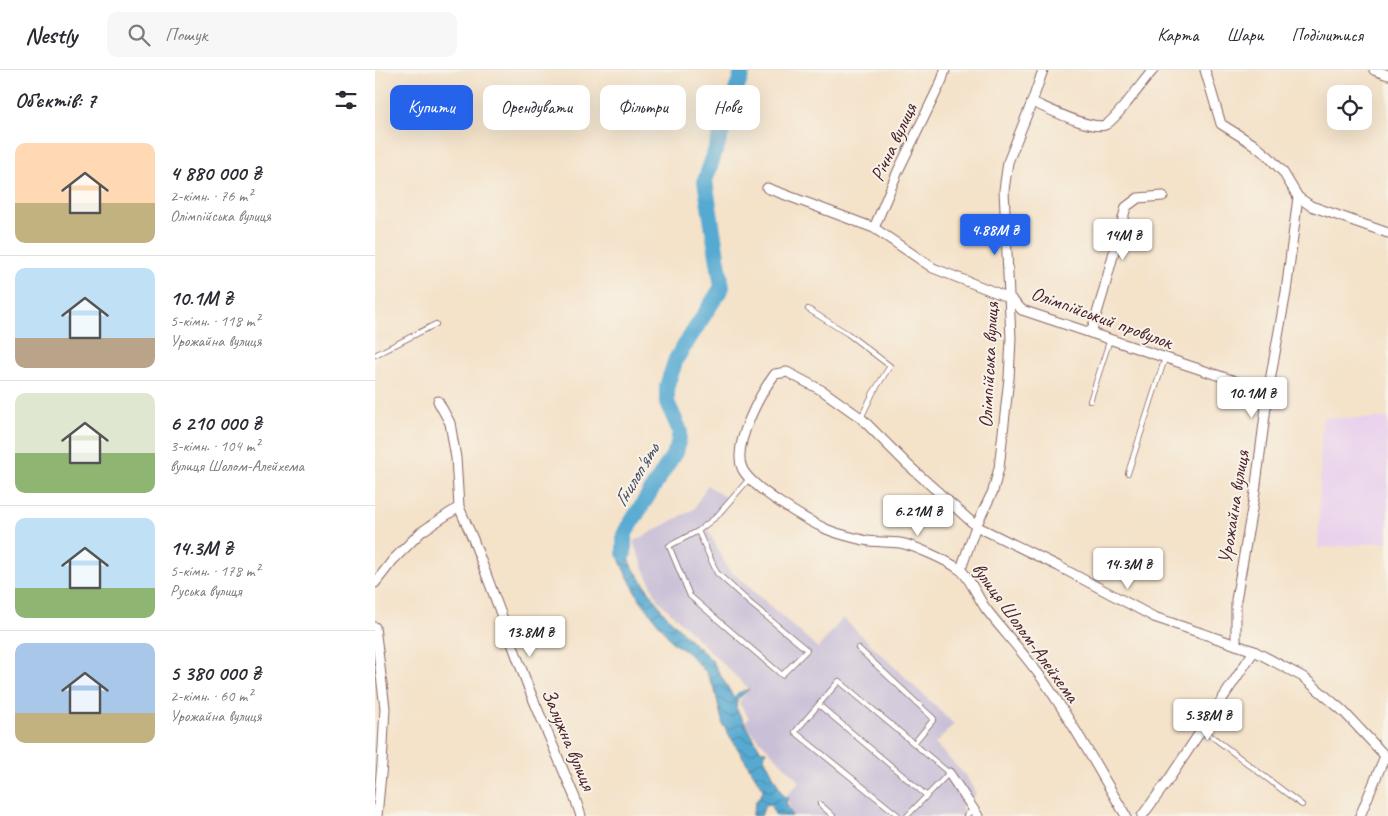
<!DOCTYPE html>
<html lang="uk">
<meta charset="utf-8">
<style>
:root{--surface:#fff;--page:#f7f7f7;--text:#2b2b33;--muted:#7c7c81;--line:#e1e1e2;--accent:#2563eb}
body{margin:0;font-family:Caveat,sans-serif;background:var(--page);color:var(--text);height:100vh;display:flex;flex-direction:column;font-size:19px;white-space:nowrap}
*{box-sizing:border-box;margin:0}
p{font-size:16px;color:var(--muted)}
.icon{flex:none;width:28px;height:28px;fill:none;stroke:currentColor;stroke-width:2;stroke-linecap:round;stroke-linejoin:round}
.map{position:relative;flex:1;overflow:hidden}
.drawer{display:flex;flex-direction:column;background:var(--surface);width:375px}
.drawer>*{flex:none}
.banner{position:absolute;left:15px;top:15px;width:475px;height:45px;display:flex;gap:10px}
.controls{position:absolute;left:952px;top:15px;display:grid;gap:10px}
.controls a{display:grid;place-items:center;width:45px;height:45px;border-radius:10px;background:var(--surface);box-shadow:0 5px 20px #0002;font-size:25px}
.price{position:absolute;translate:-50% -42px;padding:0 11px;border-radius:5px;background:#fff;color:#222;font-size:16px;line-height:32px;filter:drop-shadow(0 1px 2px #0008)}
.price::after{content:'';position:absolute;left:50%;top:30px;width:15px;height:11px;margin-left:-8px;background:inherit;clip-path:polygon(0 0,100% 0,50% 100%)}
.price.current{background:var(--accent);color:#fff}
ul{padding:0;list-style:none}
li{display:flex;align-items:center;gap:15px;height:125px;padding:0 15px}
li+li{border-top:1px solid var(--line)}
li span{display:grid;place-items:center;flex:none;width:140px;height:100px;border-radius:10px;color:#555}
li>.icon{margin-inline-start:auto}
span .icon{width:60px;height:60px;fill:#fffc;stroke-width:1}
li b{font-size:21px}
h2{display:flex;justify-content:space-between;align-items:center;height:60px;padding:0 15px;font-size:21px}
.chip{padding:0 18px;border-radius:10px;background:var(--surface);box-shadow:0 5px 20px #0002;font-size:18px;line-height:45px}
.chip.current{background:var(--accent);color:#fff}
header{display:flex;align-items:center;gap:30px;box-sizing:border-box;height:70px;padding:0 25px;background:var(--surface);border-bottom:1px solid var(--line)}
header strong{font-size:24px}
nav{display:flex;gap:28px;margin-inline-start:auto;font-size:18px}
.search{width:350px;height:45px;background:var(--page);display:flex;align-items:center;gap:12px;box-sizing:border-box;padding:0 18px;border-radius:10px;color:var(--muted);font-size:19px}
main{display:flex;flex:1;min-height:0}
.map>svg:first-child{display:block}
.built{fill:#e9d1ed}
.industrial{fill:#c9bfd7}
.water{fill:url(#water-waves);stroke:#50647e}
.lines{fill:none;stroke-linecap:round;stroke-linejoin:round}
.river{stroke:#56aad2;stroke-width:16}
.service-casing{stroke:#866362;stroke-width:6}
.minor-casing{stroke:#866362;stroke-width:11}
.service{stroke:#fff;stroke-width:4.5}
.minor{stroke:#fff;stroke-width:9}
.labels{text-anchor:middle;stroke-width:4;stroke-linejoin:round;paint-order:stroke}
.street-label{font-size:20px;fill:#4a1f2b;stroke:#f7f3e8}
.water-label{font-size:21px;font-style:italic;fill:#4e5065;stroke:#f7f3e8}
</style>
<header>
<strong>Nestly</strong>
<div class="search"><svg class="icon" aria-label="search" viewBox="0 0 24 24"><circle cx="10" cy="10" r="6"/><path d="M15 15l6 6"/></svg>Пошук</div>
<nav><a>Карта</a><a>Шари</a><a>Поділитися</a></nav>
</header>
<main>
<section class="drawer">
<h2>Об’єктів: 7<svg class="icon" aria-label="filters" viewBox="0 0 24 24"><path d="M4 7h16M4 17h16"/><circle cx="9" cy="7" r="2"/><circle cx="15" cy="17" r="2"/></svg></h2>
<ul>
<li><span style="background:linear-gradient(#ffd9b3 60%,#c2b280 0)"><svg class="icon" aria-label="home" viewBox="0 0 24 24"><path d="M3 11l9-7 9 7M6 9v11h12V9"/></svg></span><div><b>4 880 000 ₴</b><p>2-кімн. · 76 m²</p><p>Олімпійська вулиця</p></div></li>
<li><span style="background:linear-gradient(#bfe0f5 70%,#b9a48a 0)"><svg class="icon" aria-label="home" viewBox="0 0 24 24"><path d="M3 11l9-7 9 7M6 9v11h12V9"/></svg></span><div><b>10.1M ₴</b><p>5-кімн. · 118 m²</p><p>Урожайна вулиця</p></div></li>
<li><span style="background:linear-gradient(#dfe7d0 60%,#8fb573 0)"><svg class="icon" aria-label="home" viewBox="0 0 24 24"><path d="M3 11l9-7 9 7M6 9v11h12V9"/></svg></span><div><b>6 210 000 ₴</b><p>3-кімн. · 104 m²</p><p>вулиця Шолом-Алейхема</p></div></li>
<li><span style="background:linear-gradient(#bfe0f5 70%,#8fb573 0)"><svg class="icon" aria-label="home" viewBox="0 0 24 24"><path d="M3 11l9-7 9 7M6 9v11h12V9"/></svg></span><div><b>14.3M ₴</b><p>5-кімн. · 178 m²</p><p>Руська вулиця</p></div></li>
<li><span style="background:linear-gradient(#a9c7e8 70%,#c2b280 0)"><svg class="icon" aria-label="home" viewBox="0 0 24 24"><path d="M3 11l9-7 9 7M6 9v11h12V9"/></svg></span><div><b>5 380 000 ₴</b><p>2-кімн. · 60 m²</p><p>Урожайна вулиця</p></div></li>
</ul>
</section>
<div class="map">
<svg width="1013" height="746" viewBox="0 0 1013 746">
<defs>
<pattern id="water-waves" width="16" height="10" patternUnits="userSpaceOnUse" patternTransform="scale(1.25)"><rect width="16" height="10" fill="#56aad2"/><path d="M0 5q4-4 8 0t8 0" fill="none" stroke="#498aab"/></pattern>
</defs>
<rect width="100%" height="100%" fill="#f7f3e8"/>
<filter id="ink" filterUnits="userSpaceOnUse"><feTurbulence type="fractalNoise" baseFrequency=".02" numOctaves="2"/><feDisplacementMap in="SourceGraphic" scale="10" xChannelSelector="R" yChannelSelector="G"/><feConvolveMatrix kernelMatrix="1 2 1 2 8 2 1 2 1" color-interpolation-filters="sRGB"/></filter>
<filter id="wash" filterUnits="userSpaceOnUse"><feTurbulence type="fractalNoise" baseFrequency=".0096" numOctaves="4" result="noise"/><feDisplacementMap in="SourceGraphic" scale="20" xChannelSelector="R" yChannelSelector="G"/><feGaussianBlur stdDeviation="1.12" result="paint"/><feColorMatrix in="noise" values="0 0 0 0 0 0 0 0 0 0 0 0 0 0 0 0 0 1.4 0 .05"/><feComposite in="paint" operator="in"/></filter>
<g filter="url(#wash)">
<rect width="100%" height="100%" fill="#f4e2c9"/>
<path class="built" d="M947,348h66v124l-70,6z"/>
<path class="industrial" d="M332,415l23,16 -22,29 20,39 90,79 25,-30 111,106 -19,20 31,32 10,18 -15,13 6,9h-175l-5,-21 13,-13 -56,-58 5,-6 -10,-15 10,-14 -92,-90 -24,-57 61,-33z"/>
<path class="water" d="M251,461l1,25 4,9 33,48 30,31 17,15 23,39 4,-5 11,-4 -12,11 -1,8 25,43h5l-2,6 19,39 6,2 -3,4 6,14h-16l-6,-12 -5,1 -4,11h-9l4,-15 6,-7 1,-5 -40,-64 -8,-35 -9,-18 -18,-19 -15,-10 -34,-45 -15,-28 -4,-9v-12l1,-9z"/>
<g class="lines">
<path class="river" d="M249,483v-14l2,-8 51,-82 3,-18 -13,-29v-16l9,-27 46,-72 -17,-106 38,-111"/>
</g>
</g>
<g filter="url(#ink)">
<g class="lines">
<g class="service-casing">
<g id="service">
<path d="M433,239l40,25 42,32 -17,27 -12,25"/>
<path d="M0,285l61,-31"/>
<path d="M715,331l20,-62"/>
<path d="M753,403l37,-115"/>
<path d="M323,461l-29,15 21,50 92,79 25,-25 -57,-47 -33,-30 -19,-42 18,-14 33,-38"/>
<path d="M483,578l76,71 -20,24"/>
<path d="M444,635l108,91"/>
<path d="M827,659l100,76"/>
<path d="M445,734l13,12"/>
<path d="M524,746l-104,-84 44,-51 110,92 -42,43"/>
<path d="M591,746l7,-7"/>
</g>
</g>
<g class="minor-casing">
<g id="minor">
<path d="M830,0l16,54 32,20 15,12 15,16 15,25 13,9 77,27"/>
<path d="M999,0l14,5"/>
<path d="M657,32l11,-32"/>
<path d="M392,118l107,40 59,40 77,30 12,12 246,82"/>
<path d="M499,158l24,-57 44,-91 3,-10"/>
<path d="M716,263l12,-40 23,-86 12,-9 25,-2"/>
<path d="M84,437l14,32 56,150 46,109 6,18"/>
<path d="M586,499l15,-43 17,-35 6,-23 10,-90 2,-40 -7,-148 4,-28 24,-60c15,6 58,28 73,23 9,-3 39,-45 48,-55"/>
<path d="M0,513l18,-23 28,-28 38,-25 -3,-49 -6,-35 -12,-22"/>
<path d="M0,557l10,81 -3,56 -5,52"/>
<path d="M861,575v-45l19,-108 13,-100 18,-100 12,-95"/>
<path d="M574,703l29,43"/>
<path d="M751,746c-25,-42 -49,-86 -76,-126 -19,-29 -43,-54 -64,-81 -7,-9 -18,-35 -27,-40 -11,-8 -46,-24 -59,-26 -12,-2 -25,0 -37,-3 -12,-3 -26,-6 -37,-11 -20,-9 -76,-42 -84,-61 -10,-23 19,-76 33,-94l12,-2 36,19 38,27 47,47 68,61 82,40 96,51 100,34 49,26 40,34 45,48"/>
<path d="M767,746l25,-34 87,-131"/>
<path d="M985,746l25,-60"/>
</g>
</g>
<use href="#service" class="service"/>
<use href="#minor" class="minor"/>
</g>
</g>
<g class="labels">
<g class="street-label">
<text transform="translate(518 72) rotate(-65)" y="7">Річна вулиця</text>
<text transform="translate(727 247) rotate(20)" y="7">Олімпійський провулок</text>
<text transform="translate(613 295) rotate(-87)" y="7">Олімпійська вулиця</text>
<text transform="translate(858 437) rotate(-81)" y="7">Урожайна вулиця</text>
<text transform="translate(651 562) rotate(54)" y="7">вулиця Шолом-Алейхема</text>
<text transform="translate(194 669) rotate(67)" y="7">Залужна вулиця</text>
</g>
<g class="water-label">
<text transform="translate(261 405) rotate(-59)" y="7">Гнилоп'ять</text>
</g>
</g>
</svg>
<div class="controls">
<a><svg class="icon" aria-label="locate" viewBox="0 0 24 24"><circle cx="12" cy="12" r="6"/><path d="M12 2v4M12 18v4M2 12h4M18 12h4"/></svg></a>
</div>
<b class="price current" style="left:620px;top:186px">4.88M ₴</b>
<b class="price" style="left:748px;top:191px">14M ₴</b>
<b class="price" style="left:877px;top:349px">10.1M ₴</b>
<b class="price" style="left:543px;top:467px">6.21M ₴</b>
<b class="price" style="left:753px;top:520px">14.3M ₴</b>
<b class="price" style="left:155px;top:588px">13.8M ₴</b>
<b class="price" style="left:833px;top:671px">5.38M ₴</b>
<div class="banner">
<a class="chip current">Купити</a>
<a class="chip">Орендувати</a>
<a class="chip">Фільтри</a>
<a class="chip">Нове</a>
</div>
</div>
</main>
